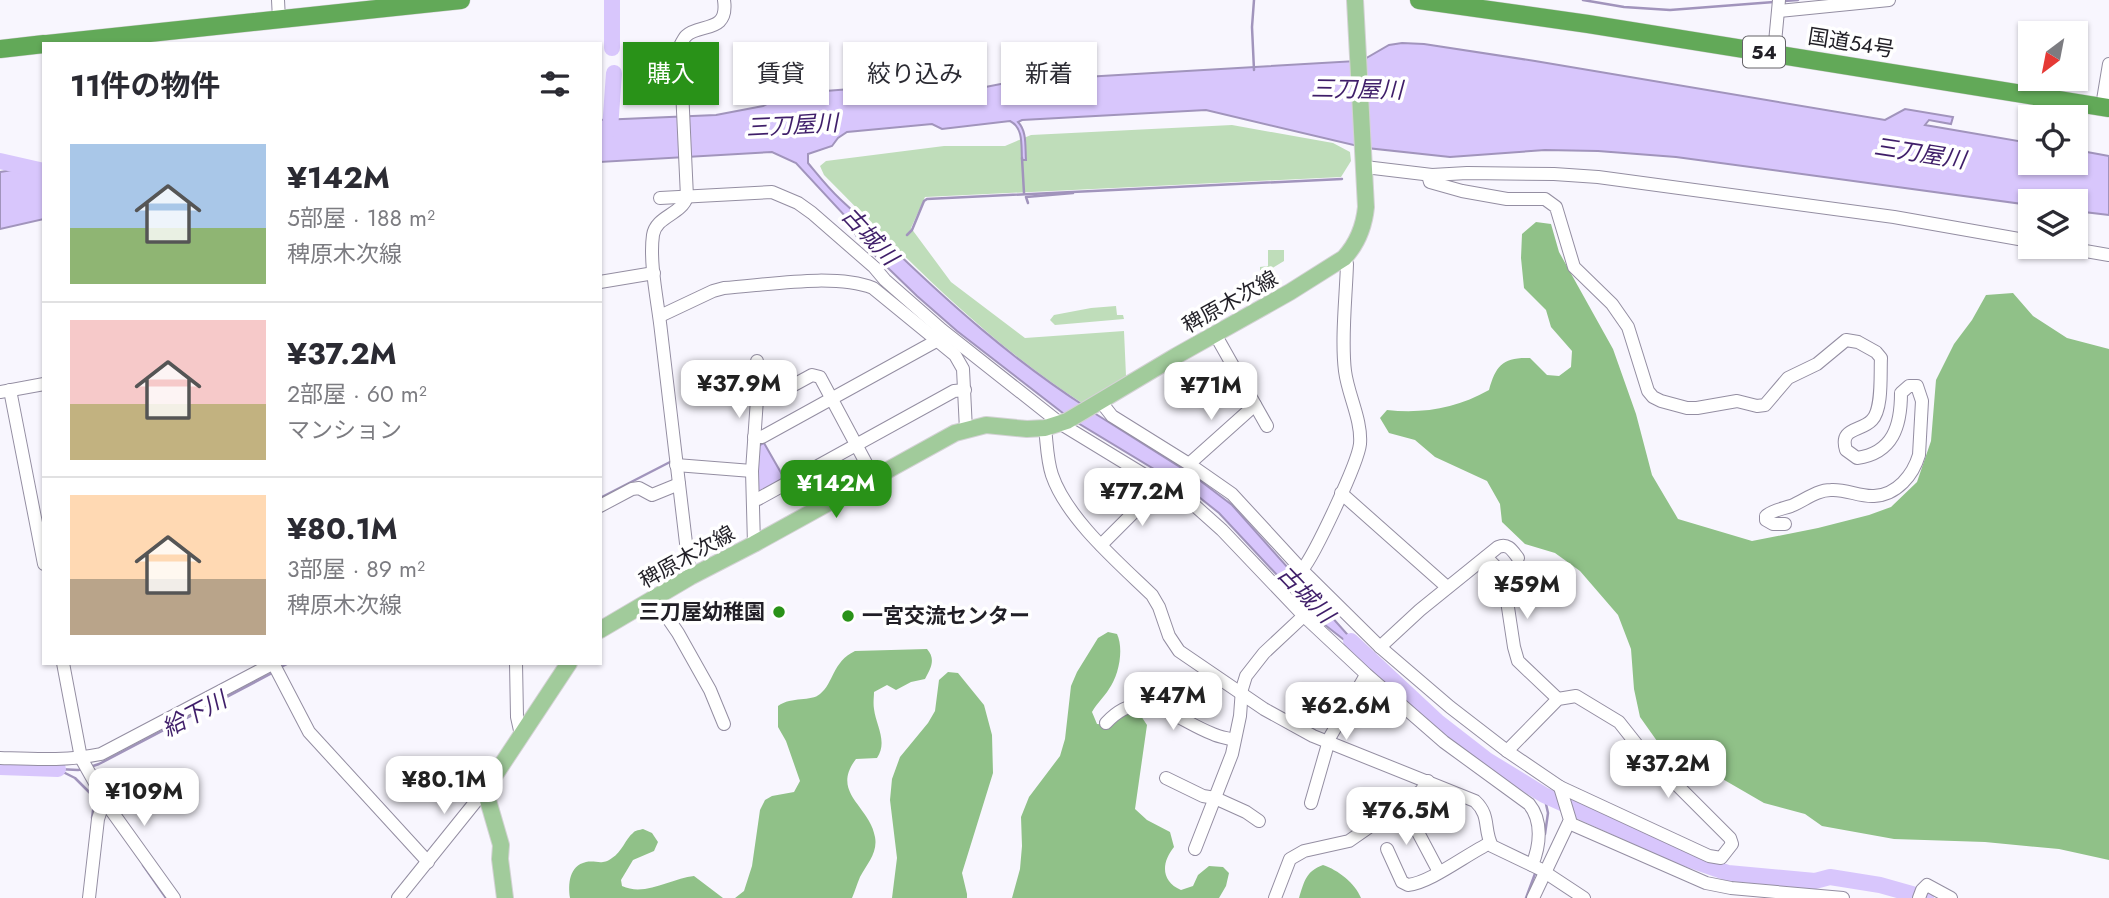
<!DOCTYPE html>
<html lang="ja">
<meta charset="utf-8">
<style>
:root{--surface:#fff;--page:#f7f7f7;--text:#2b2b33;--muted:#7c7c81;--line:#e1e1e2;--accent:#299218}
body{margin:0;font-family:Jost,"Noto Sans JP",sans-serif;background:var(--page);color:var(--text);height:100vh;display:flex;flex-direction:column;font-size:26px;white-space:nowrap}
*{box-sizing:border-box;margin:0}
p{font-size:23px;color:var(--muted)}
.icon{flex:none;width:38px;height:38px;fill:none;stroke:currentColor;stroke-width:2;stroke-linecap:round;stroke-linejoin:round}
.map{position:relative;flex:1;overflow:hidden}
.details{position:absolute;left:42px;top:42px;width:560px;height:623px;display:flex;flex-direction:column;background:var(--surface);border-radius:0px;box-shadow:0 2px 5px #0004}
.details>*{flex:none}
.banner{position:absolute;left:623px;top:42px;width:665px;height:63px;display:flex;gap:14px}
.needle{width:46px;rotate:212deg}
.fabs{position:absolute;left:2018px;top:21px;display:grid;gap:14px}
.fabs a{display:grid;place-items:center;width:70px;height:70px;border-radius:0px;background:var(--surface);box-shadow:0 2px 5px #0004;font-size:35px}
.price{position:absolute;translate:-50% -60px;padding:0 16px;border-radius:14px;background:#fff;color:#222;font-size:23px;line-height:46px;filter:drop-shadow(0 2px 4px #0008)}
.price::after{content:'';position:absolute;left:50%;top:42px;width:21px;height:16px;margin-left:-10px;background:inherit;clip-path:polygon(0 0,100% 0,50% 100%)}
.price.selected{background:var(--accent);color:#fff}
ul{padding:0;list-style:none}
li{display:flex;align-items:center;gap:21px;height:175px;padding:0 28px}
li+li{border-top:2px solid var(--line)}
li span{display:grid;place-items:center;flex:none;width:196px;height:140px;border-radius:0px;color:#555}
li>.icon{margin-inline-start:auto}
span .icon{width:84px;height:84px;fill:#fffc;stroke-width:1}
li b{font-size:30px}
h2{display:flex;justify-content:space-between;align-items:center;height:84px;padding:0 28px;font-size:30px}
.pill{padding:0 24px;border-radius:0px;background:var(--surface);box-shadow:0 2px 5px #0004;font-size:24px;line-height:63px}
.pill.selected{background:var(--accent);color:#fff}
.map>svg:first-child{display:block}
.green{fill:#bfddba}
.forest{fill:#90c188}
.water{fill:#d8c6fc;stroke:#a194bc;stroke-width:2}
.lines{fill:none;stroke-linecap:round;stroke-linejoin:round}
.stream{stroke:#a194bc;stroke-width:2.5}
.river{stroke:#d8c6fc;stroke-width:16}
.minor-casing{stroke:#948ea2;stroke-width:14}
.major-casing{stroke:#d3d2d4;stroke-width:18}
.highway-casing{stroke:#d3d2d4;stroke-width:19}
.minor{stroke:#fff;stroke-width:12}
.major{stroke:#a1cb9b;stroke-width:16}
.highway{stroke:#62a958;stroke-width:18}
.poi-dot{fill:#299218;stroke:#fff;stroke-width:2.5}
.labels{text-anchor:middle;stroke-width:7;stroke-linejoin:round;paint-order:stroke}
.shield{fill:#fff;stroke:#646267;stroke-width:2}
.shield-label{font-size:19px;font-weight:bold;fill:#211f26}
.street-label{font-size:21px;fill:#211f26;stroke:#fff}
.poi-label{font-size:21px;font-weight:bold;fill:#211f26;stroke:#fff;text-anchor:end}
.water-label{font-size:23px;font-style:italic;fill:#3f1e69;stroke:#fff}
</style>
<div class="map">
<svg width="2109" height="898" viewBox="0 0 2109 898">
<rect width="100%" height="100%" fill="#f8f6fe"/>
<g class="green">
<path d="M1232,125l101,18 17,9 1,9 -10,16 -416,20 -14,31 40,54 74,56 99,-7 2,45 -44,27c-98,-63 -177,-146 -258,-228l-4,-9 6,-5 118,-15h61l26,-11z"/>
<path d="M1268,250h16v11l-15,9h-9v-3l8,-1z"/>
<path d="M1116,306l1,9h6l1,4 -69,6 -5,-5 4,-5 37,-7z"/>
</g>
<g class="forest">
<path d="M1536,222l15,2 8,28 54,97 23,65 16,61 26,44 74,22 66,-13 51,-13 22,-8 26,-25 14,-41 5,-61 18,-36 18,-24 14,-25 27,-2 20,23 34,22 42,11v511l-50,-11 -74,-7 -91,-3 -72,-13 -17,-12 -41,-11 -107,-62 -17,-24 -6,-28 -3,-40 -13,-34 -38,-44 -25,-18 -30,-9 -23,-22 -2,-18 -13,-23 -52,-24 -20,-17 -26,-7 -9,-15 7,-8c37,4 70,-2 102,-20 7,-25 14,-33 41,-32l17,17 12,1 12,-9 1,-16 -21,-24 -5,-17 -22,-22 -3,-30 1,-24z"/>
<path d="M1108,632l9,2c7,15 2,41 -8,55 -5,8 -12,14 -17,23l5,12 14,1 15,-11 15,2 6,9 -12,84 12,11 23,12 4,15c-13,16 -13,34 7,43l12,-4 5,-11 11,-9 14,1 6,6 -3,13 -7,12h-207l8,-29 2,-23 -1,-29 8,-20 31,-41 5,-17 6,-53 6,-14 21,-34z"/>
<path d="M927,649c9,10 4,19 -2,30l-14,3 -15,8 -9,-5 -13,7c0,5 -1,11 0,17 2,16 14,33 3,49l-21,1c-26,34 14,47 19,78 3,16 -8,27 -15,40 -3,7 -5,14 -8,21h-117l9,-7 8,-25 8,-56 5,-10 7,-4 22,-4 6,-11 -14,-40 -8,-14v-21c14,-10 33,-4 42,-12 14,-11 12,-32 35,-43z"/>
<path d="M948,672l10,1 26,32 8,30 1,38 -31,100 5,21v4h-75l5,-40 -7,-58 2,-21 8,-22 28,-34 7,-12 4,-31z"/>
<path d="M643,829l9,4 6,9 -4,9 -21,9 -12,20 1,6c23,11 50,-8 72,-10l29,22h-153c-2,-14 -1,-32 16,-36 11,-2 15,4 26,-4 10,-6 14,-20 21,-25 2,-3 7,-3 10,-4z"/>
<path d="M1323,865c15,5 32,18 38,33h-62c5,-16 7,-27 24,-33z"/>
</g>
<g class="water">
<path d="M1402,43l22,1 111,17 350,59 20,-11 48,8 -2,7 -22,-4 -4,5 105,18v20h46v-13l33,6v59l-33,-4v-10h-46v4l-354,-48 -78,-6 -53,-1 -95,7 -83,-9 -4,-88 26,-15z"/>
<path d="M1356,61l6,86 -156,-37 -184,10 -4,2c9,9 7,24 8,38h-4c-1,-14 2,-32 -12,-39l-68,8 -10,-5 -85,8 -9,6 -6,8 -24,8v9c10,12 20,25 32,36 16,15 32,29 47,44 62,60 126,117 199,164l-18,10 -111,-86 -40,-35 -59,-57 -11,-21 -51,-55 -24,-11 -172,10v-42l116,-5 47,-9 23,-12 143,-11 17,8 14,1 56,-11z"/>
<path d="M44,165v54l-44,10v-57z"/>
<path d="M1091,411l103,65 38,29 139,156 -51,-40 -101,-108 -44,-35 -16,-6 -86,-52z"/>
<path d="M764,443l20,35 -24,14 -3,-3 -1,-42z"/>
</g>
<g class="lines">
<g class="stream">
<path d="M1254,0l-2,27 2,43"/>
<path d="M1583,0l41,7 46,3 104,-8"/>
<path d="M1784,1l14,-1"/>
<path d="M1022,158l2,35"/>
<path d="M1028,203l-2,-6 47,-4"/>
<path d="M907,235l5,-5 12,-29 3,-2 415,-20"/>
<path d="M600,498l70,-36"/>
<path d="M279,668l10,-5"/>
<path d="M90,767l9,-3 175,-92"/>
<path d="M58,769l20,1 6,-1"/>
<path d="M61,771l14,7 24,24"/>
<path d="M1544,795l4,18 -3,21"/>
<path d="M92,818l3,-21"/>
<path d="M143,865l23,33"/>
<path d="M1526,898l10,-27"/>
</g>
<g class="river">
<path d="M612,0v48"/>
<path d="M610,129l4,-56"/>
<path d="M0,161l44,10"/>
<path d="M1351,641l87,81 49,38 57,35 135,61 49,17 87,8 15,-4 50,8 46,13"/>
<path d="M0,767l58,2"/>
</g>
<g class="minor-casing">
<g id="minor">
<path d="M278,0l1,19"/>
<path d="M1779,11l110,-11"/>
<path d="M1774,53l5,-53"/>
<path d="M2102,106l7,-42"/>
<path d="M1365,167l67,8 35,-2 87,1 44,3 296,40 136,24"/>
<path d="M1428,175l2,7 32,9 45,8h38l11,8 18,60 38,37 16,23 20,64 5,6 8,4 26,7h10l40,-7 20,5 8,-1 23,-27 29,-14 29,-24 12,2 18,10 5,6c-1,15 2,51 -9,62 -11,12 -33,7 -26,30l11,8c36,-5 44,-32 44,-65l8,-7h8l5,15 -3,54c-6,20 -22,40 -45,41 -14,1 -28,-7 -43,-6 -15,0 -27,11 -40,16 -9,3 -18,4 -25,10v4l7,4h12"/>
<path d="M660,198l112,-6 26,11 14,10 62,54 11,13 57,50 119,94 133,81 28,25 82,86 62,58 78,68 85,62c14,17 11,42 3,61"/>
<path d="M2062,247l47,8"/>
<path d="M600,282l54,-9"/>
<path d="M660,316l53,-25 11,-3c44,-3 110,-15 149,0l82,67 8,14 3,61"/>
<path d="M1215,334l52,92"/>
<path d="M757,361v38"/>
<path d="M10,390l34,174"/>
<path d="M0,392l44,-8"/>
<path d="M1101,402l11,14 77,48 43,30 70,76 78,77 70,60 57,44 53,36 10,33 -37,78"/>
<path d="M1045,428c2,16 2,32 7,47 15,44 67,88 100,120l7,12 10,29 10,15 85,58 49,27 162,65c16,15 8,28 17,45l48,23 44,29"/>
<path d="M754,437h8l176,-97"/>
<path d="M1189,464l66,-59"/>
<path d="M676,465l76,6"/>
<path d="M1341,493l106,94"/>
<path d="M753,499h5l196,-108 11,-1"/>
<path d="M600,506l32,-17 7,-1 13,7 27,-11"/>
<path d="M754,544l-2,-73 5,-72h11l44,-24 8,2 54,101"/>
<path d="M1101,545l49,-49 14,-9"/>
<path d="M1486,557l12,12 6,12 10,66 4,14 40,38"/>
<path d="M1302,570c13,-16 56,-107 58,-126 2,-24 -12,-49 -15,-73 -4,-32 1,-74 2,-107l-3,-6"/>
<path d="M690,577c-10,-82 -20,-164 -29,-246 -3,-28 -12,-68 -8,-96 3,-19 28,-20 34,-38l-7,-151c1,-2 5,-9 6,-10 13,-13 43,-2 38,-36"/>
<path d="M654,598l24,35 32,57 14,34"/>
<path d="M1380,647l40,-37 78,-63c10,-4 14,3 20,11"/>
<path d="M63,663l18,95 27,48 66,92"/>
<path d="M273,663l36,69 119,130"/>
<path d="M516,663l1,54 4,18"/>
<path d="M1106,723c37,-40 68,-4 107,11 6,3 14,4 21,6"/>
<path d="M1507,751l51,-52 18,-3 43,26 19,24 92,92 2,6 -11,14 -12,-2 -149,-69"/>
<path d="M0,758c34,1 68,3 101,-4l173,-91"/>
<path d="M1166,778l37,18 12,2 31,14 13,9"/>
<path d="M1311,803l19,-66 36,-62"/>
<path d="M1403,804l36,68"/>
<path d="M1569,823l137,60 25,5 112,10"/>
<path d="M1195,849l37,-95 8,-38 2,-27 4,-13 18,-23 62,-58"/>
<path d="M1387,849l15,33 6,3c22,-2 59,-31 82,-42"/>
<path d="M89,898l9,-79 3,-9 7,-4"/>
<path d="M398,898l87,-108"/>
<path d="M1275,898l15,-39 14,-8 45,-10 72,-50 7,-10"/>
<path d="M1919,898l3,-8 5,-5 24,13"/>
</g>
</g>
<g class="major-casing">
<g id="major">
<path d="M600,630l90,-53 64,-33 201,-111 31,-8 41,4 18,-1 22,-7 109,-65 114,-64 54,-34c13,-14 20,-31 22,-51l-11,-207"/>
<path d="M505,898l-5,-39 1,-14 -16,-55 84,-127"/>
</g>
</g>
<g class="highway-casing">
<g id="highway">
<path d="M1419,0l169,24 521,84"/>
<path d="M47,44l414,-44"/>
<path d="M0,49l44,-5"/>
</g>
</g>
<use href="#minor" class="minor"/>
<use href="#major" class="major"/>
<use href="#highway" class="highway"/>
</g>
<g class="poi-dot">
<circle cx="779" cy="612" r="7"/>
<circle cx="848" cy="616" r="7"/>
</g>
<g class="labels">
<rect class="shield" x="1743" y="36.5" width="42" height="31" rx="5"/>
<g class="shield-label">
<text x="1764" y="59">54</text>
</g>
<g class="street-label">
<text transform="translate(1851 43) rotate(9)" y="7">国道54号</text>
<text transform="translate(1230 302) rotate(-29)" y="7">稗原木次線</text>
<text transform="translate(687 557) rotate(-29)" y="7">稗原木次線</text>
</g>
<g class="poi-label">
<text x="765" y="619">三刀屋幼稚園</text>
<text x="862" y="623" text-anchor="start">一宮交流センター</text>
</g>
<g class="water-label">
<text transform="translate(1357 89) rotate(1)" y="8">三刀屋川</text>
<text transform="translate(792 125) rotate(-3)" y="8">三刀屋川</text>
<text transform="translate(1920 153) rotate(9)" y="8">三刀屋川</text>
<text transform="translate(870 236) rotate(47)" y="8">古城川</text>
<text transform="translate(1306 594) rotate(46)" y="8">古城川</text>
<text transform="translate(194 714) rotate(-28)" y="8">給下川</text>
</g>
</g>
</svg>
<div class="fabs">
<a><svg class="needle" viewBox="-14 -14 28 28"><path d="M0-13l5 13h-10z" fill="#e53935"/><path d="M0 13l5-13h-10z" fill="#7c7c81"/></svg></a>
<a><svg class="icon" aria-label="locate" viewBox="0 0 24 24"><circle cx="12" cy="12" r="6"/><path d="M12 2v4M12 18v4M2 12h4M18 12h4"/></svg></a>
<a><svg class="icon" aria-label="layers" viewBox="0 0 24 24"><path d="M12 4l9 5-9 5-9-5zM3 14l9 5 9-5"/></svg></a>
</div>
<b class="price" style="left:739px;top:420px">¥37.9M</b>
<b class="price" style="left:1211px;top:422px">¥71M</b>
<b class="price selected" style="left:836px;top:520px">¥142M</b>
<b class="price" style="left:1142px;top:528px">¥77.2M</b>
<b class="price" style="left:1527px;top:621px">¥59M</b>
<b class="price" style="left:1173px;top:732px">¥47M</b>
<b class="price" style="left:1346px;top:742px">¥62.6M</b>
<b class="price" style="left:1668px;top:800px">¥37.2M</b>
<b class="price" style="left:444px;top:816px">¥80.1M</b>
<b class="price" style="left:144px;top:828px">¥109M</b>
<b class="price" style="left:1406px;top:847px">¥76.5M</b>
<div class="banner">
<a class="pill selected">購入</a>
<a class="pill">賃貸</a>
<a class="pill">絞り込み</a>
<a class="pill">新着</a>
</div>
<section class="details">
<h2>11件の物件<svg class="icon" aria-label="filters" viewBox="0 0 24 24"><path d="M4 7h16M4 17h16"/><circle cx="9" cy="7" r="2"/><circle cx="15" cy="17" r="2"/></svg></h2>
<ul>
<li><span style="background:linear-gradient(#a9c7e8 60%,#8fb573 0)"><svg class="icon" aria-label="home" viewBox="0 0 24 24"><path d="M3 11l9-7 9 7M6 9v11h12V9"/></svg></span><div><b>¥142M</b><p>5部屋 · 188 m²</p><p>稗原木次線</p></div></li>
<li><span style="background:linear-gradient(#f6c9c9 60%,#c2b280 0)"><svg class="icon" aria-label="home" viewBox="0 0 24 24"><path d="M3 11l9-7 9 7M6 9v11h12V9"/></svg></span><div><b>¥37.2M</b><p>2部屋 · 60 m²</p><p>マンション</p></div></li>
<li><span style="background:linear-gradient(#ffd9b3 60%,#b9a48a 0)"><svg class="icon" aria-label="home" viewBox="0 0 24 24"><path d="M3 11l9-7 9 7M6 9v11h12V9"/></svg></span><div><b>¥80.1M</b><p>3部屋 · 89 m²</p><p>稗原木次線</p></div></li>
</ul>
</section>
</div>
